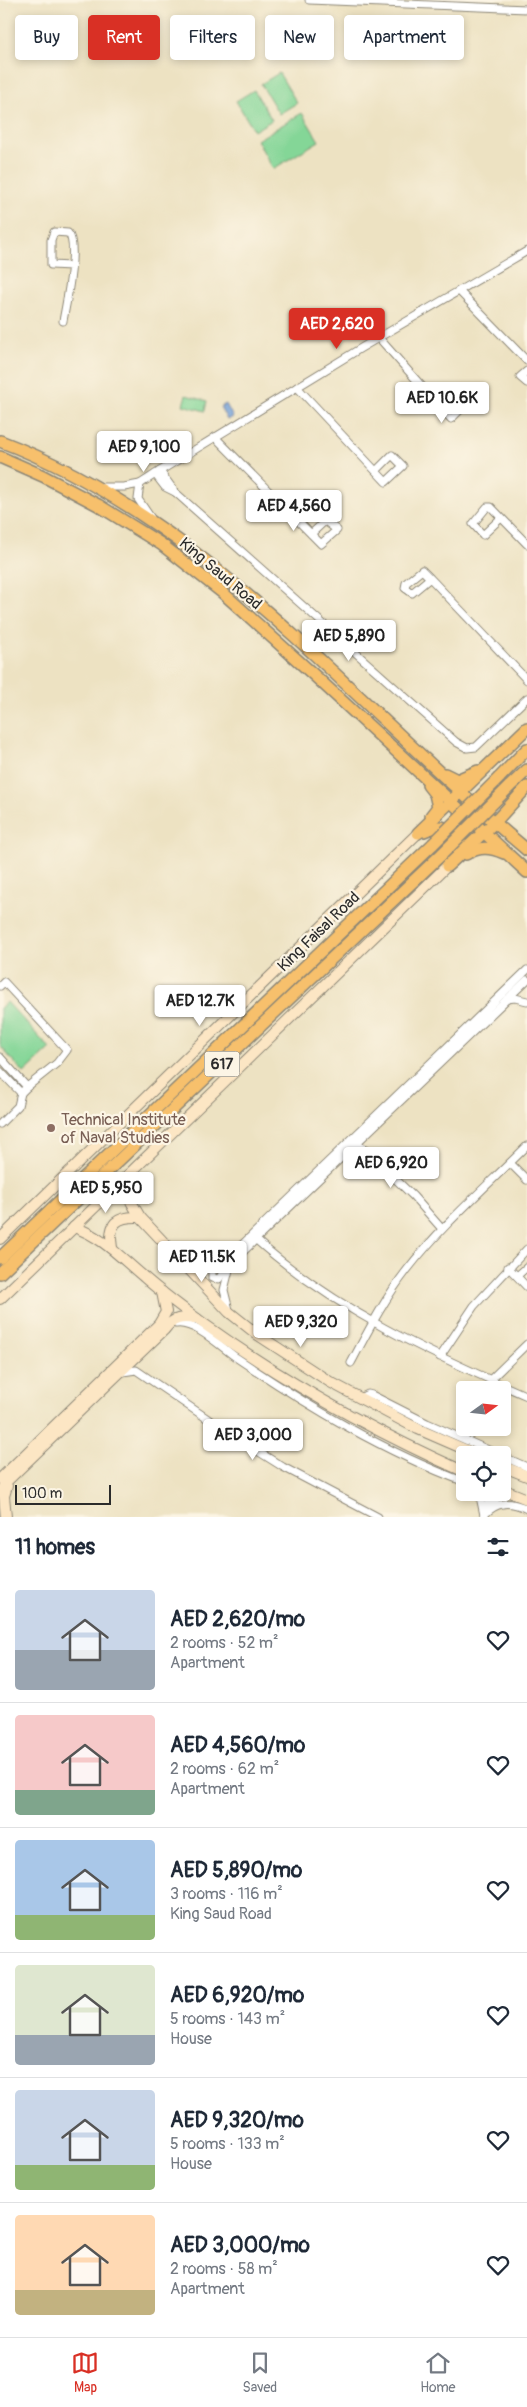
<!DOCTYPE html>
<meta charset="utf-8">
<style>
:root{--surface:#fff;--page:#f6f6f7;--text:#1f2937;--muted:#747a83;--line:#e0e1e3;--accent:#d93025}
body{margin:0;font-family:Pangolin,sans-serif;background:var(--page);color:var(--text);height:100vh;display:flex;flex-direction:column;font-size:19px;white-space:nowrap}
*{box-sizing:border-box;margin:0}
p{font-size:16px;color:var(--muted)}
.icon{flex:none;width:28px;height:28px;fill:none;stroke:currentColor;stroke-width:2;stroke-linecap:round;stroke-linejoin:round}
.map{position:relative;height:1517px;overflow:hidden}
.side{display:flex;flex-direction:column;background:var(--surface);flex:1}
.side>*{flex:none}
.guide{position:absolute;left:15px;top:15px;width:498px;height:45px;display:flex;gap:10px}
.needle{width:32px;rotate:75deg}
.fabs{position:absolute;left:456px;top:1381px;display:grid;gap:10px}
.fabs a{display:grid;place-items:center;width:55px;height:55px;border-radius:5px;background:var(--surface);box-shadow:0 2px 8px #0003;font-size:25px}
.scale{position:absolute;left:15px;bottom:12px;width:96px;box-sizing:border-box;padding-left:5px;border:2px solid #2b2b2b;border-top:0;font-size:14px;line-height:18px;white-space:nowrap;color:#2b2b2b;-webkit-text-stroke:4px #fcf5e5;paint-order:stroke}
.price{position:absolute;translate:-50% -42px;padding:0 11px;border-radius:5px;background:#fff;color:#222;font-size:16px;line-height:32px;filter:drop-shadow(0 1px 2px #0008)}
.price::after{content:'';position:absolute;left:50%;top:30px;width:15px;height:11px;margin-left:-8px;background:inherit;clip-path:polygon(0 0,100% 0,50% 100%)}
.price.selected{background:var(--accent);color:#fff}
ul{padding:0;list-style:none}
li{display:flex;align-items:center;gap:15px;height:125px;padding:0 15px}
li+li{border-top:1px solid var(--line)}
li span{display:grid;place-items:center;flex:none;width:140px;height:100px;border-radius:5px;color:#555}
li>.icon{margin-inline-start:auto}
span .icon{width:60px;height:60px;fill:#fffc;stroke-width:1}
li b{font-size:21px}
h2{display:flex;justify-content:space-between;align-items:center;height:60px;padding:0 15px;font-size:21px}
.tag{padding:0 18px;border-radius:5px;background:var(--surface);box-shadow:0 2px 8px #0003;font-size:18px;line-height:45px}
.tag.selected{background:var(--accent);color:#fff}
.menu{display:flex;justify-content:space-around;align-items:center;height:70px;border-top:1px solid var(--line);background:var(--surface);font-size:14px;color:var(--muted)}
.menu a{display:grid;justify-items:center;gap:2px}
.menu .selected{color:var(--accent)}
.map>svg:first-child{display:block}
.green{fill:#84d697;stroke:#588061}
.water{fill:#6d9bd5;stroke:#4c6380}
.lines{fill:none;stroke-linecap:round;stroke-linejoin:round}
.minor-casing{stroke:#8c8676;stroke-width:9}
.secondary-casing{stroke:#8c8676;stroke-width:12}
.primary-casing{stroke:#8c8676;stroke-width:14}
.trunk-casing{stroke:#8c8676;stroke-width:14}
.minor{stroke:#fff;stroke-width:7}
.secondary{stroke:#fce6c4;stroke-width:10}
.primary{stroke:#f7c06c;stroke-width:11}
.trunk{stroke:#f7c06c;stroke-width:11}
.trunk-bridge-casing{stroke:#8c8676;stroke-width:14;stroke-linecap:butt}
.trunk-bridge{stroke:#f7c06c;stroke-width:11}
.education-dot{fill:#8d6e63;stroke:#fcf5e5;stroke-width:2}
.labels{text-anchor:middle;stroke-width:4.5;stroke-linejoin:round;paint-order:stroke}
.shield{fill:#fcf5e5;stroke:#6a6863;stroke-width:1}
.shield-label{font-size:15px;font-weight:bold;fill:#2b2b2b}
.street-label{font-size:16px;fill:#2b2b2b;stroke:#fcf5e5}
.education-label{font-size:16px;fill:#785e54;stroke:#fcf5e5;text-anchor:start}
</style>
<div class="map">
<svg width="527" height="1517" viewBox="0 0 527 1517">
<rect width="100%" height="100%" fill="#fcf5e5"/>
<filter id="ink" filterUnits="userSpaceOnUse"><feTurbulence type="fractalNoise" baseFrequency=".02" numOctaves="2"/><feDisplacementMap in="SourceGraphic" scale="10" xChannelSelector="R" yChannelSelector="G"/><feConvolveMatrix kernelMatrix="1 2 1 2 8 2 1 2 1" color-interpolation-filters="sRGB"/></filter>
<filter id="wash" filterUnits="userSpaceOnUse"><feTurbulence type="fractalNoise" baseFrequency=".0096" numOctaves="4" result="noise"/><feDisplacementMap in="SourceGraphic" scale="20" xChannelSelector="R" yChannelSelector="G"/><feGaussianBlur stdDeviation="1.12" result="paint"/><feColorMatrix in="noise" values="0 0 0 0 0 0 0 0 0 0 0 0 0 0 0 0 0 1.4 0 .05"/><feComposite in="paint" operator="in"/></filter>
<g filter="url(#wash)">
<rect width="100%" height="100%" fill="#ede2c2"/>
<g class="green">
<path d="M279,73l18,30 -18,11 -18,-30z"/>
<path d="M254,90l18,30 -18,11 -18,-30z"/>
<path d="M302,113l17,28 -46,28 -16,-29z"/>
<path d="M186,395l21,6 -2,10 -22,-6z"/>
<path d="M7,1002l43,47 -26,24 -24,-27v-38z"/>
</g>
<path class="water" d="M226,404l7,13 -6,3 -7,-13z"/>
</g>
<g filter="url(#ink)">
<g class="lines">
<g class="minor-casing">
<g id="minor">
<path d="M309,0l218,9"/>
<path d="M459,291l68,70"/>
<path d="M63,321c3,-16 16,-78 5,-88l-14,-1 -3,8v25l20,1"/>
<path d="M379,338l72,81 18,-18 -9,-10 -18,17"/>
<path d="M527,371l-7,6 7,6"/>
<path d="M297,387l89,95 17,-16 -11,-11 -16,16"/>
<path d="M215,437l106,107 16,-14 -12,-9 -14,13"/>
<path d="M160,471l201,-123 166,-97"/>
<path d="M140,484l20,-13 15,21 -10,-5 -10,-13"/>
<path d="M98,487h26l16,-3 -2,15 13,19"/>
<path d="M175,492l281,250 11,6 9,-1 51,-49"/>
<path d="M501,518l-18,17 -10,-11 14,-17h4l36,37"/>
<path d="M430,578l-18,15 -7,-5 1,-5 16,-13 8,8 97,102"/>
<path d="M527,970l-306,295 -9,5v8l7,1 6,-10 302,-289"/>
<path d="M0,986l4,-4 63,68 -10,13 -30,24"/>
<path d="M507,999l8,-1 12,3"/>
<path d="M0,1057l27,30 -6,6 -21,-22"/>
<path d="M0,1124l18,-18 3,-13"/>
<path d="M356,1141l57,55 29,33"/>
<path d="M510,1163l17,17"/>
<path d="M254,1238c79,71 177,116 273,158"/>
<path d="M178,1254c14,8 26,15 41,7"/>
<path d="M508,1267l19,20"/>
<path d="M229,1270l-5,20 5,20"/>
<path d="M517,1276l10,-9"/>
<path d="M176,1324c19,-3 45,23 61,34 71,48 147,94 228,124"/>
<path d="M440,1357l34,-51 53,-57"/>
<path d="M351,1363c17,-32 34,-65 56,-93 35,-45 79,-83 120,-124"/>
<path d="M123,1372l13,-2 88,60 59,37 95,50"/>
<path d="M490,1380l37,-36"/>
<path d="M360,1398l8,-4 4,1 55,28 73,32"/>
<path d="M502,1456l25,11"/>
<path d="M479,1492l5,23"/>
<path d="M488,1505l1,-13"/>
<path d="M488,1508l12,-13 11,-2"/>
<path d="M484,1515c13,-14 26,-14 43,-6"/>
</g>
</g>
<g class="secondary-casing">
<g id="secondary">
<path d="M123,1180l6,18 11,19 89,95 29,23 72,47 88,47 60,26"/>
<path d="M74,1227c29,10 47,31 70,50 19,17 40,32 60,47 82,59 169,107 261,148"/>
<path d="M0,1239l418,-406"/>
<path d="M112,1248c-4,-25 4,-32 28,-31"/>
<path d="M0,1299l447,-433"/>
<path d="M502,1466l25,10"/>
<path d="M0,1479l159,-155 7,-12 -4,-20"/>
<path d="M502,1489l25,10"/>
<path d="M0,1492l7,-11 157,-151c9,-13 18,-13 33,-11"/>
<path d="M6,1517l-2,-21 3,-10"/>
</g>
</g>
<g class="primary-casing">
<g id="primary">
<path d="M0,441c213,81 356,267 527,409"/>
<path d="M0,457l43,19 55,29 63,39 62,49 92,83 212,196"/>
<path d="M445,774l12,6 21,-9"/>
<path d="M428,785l7,9 3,13 -7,9"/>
<path d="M424,831c18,-8 25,-4 36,11l-1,5"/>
<path d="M418,833l109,-105"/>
<path d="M466,854c14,-8 24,-7 38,-1"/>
<path d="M447,866l48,-44 32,-35"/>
</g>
</g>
<g class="trunk-casing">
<g id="trunk">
<path d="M499,778l28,-29"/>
<path d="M509,787l18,-17"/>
<path d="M0,1258l433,-414"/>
<path d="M0,1273l443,-420"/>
</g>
</g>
<use href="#minor" class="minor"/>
<use href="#secondary" class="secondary"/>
<use href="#primary" class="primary"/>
<use href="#trunk" class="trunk"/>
<g class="trunk-bridge-casing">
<g id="trunk-bridge">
<path d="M433,844l66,-66"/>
<path d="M443,853l66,-66"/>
</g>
</g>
<use href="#trunk-bridge" class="trunk-bridge"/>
</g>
</g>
<circle class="education-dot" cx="51" cy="1128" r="5"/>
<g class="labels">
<rect class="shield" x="204.5" y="1051.5" width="35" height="25" rx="4"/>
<g class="shield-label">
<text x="222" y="1069">617</text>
</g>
<g class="street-label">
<text transform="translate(221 573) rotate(40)" y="6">King Saud Road</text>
<text transform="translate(318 931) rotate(-44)" y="6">King Faisal Road</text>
</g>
<g class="education-label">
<text x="61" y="1125">Technical Institute<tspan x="61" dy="18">of Naval Studies</tspan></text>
</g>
</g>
</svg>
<div class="fabs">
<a><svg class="needle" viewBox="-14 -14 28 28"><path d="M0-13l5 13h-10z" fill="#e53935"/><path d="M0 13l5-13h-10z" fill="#747a83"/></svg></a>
<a><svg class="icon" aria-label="locate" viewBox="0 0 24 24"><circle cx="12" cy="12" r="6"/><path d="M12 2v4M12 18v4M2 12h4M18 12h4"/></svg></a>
</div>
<div class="scale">100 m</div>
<b class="price selected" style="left:337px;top:350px">AED 2,620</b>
<b class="price" style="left:442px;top:424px">AED 10.6K</b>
<b class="price" style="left:144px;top:473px">AED 9,100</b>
<b class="price" style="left:294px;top:532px">AED 4,560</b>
<b class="price" style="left:349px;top:662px">AED 5,890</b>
<b class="price" style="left:200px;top:1027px">AED 12.7K</b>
<b class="price" style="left:391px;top:1189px">AED 6,920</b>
<b class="price" style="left:106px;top:1214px">AED 5,950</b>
<b class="price" style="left:202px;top:1283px">AED 11.5K</b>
<b class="price" style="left:301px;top:1348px">AED 9,320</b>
<b class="price" style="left:253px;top:1461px">AED 3,000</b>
<div class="guide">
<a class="tag">Buy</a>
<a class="tag selected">Rent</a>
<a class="tag">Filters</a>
<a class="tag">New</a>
<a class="tag">Apartment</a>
</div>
</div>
<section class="side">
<h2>11 homes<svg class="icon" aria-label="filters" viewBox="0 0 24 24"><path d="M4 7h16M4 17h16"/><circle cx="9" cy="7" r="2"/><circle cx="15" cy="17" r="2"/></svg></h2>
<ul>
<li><span style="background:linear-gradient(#c9d6e8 60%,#9aa5b1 0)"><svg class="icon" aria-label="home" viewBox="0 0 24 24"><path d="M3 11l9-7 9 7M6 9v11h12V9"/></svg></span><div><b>AED 2,620/mo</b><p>2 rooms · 52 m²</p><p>Apartment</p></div><svg class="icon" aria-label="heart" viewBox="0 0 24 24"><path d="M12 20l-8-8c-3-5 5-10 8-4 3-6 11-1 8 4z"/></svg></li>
<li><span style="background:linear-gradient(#f6c9c9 75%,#7fa58c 0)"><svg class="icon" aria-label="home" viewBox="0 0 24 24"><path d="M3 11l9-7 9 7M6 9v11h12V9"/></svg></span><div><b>AED 4,560/mo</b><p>2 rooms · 62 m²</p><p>Apartment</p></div><svg class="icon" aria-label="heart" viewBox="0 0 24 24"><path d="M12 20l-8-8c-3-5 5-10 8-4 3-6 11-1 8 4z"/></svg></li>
<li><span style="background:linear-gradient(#a9c7e8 75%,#8fb573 0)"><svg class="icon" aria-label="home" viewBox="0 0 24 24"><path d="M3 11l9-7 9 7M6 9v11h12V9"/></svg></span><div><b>AED 5,890/mo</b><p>3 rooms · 116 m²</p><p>King Saud Road</p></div><svg class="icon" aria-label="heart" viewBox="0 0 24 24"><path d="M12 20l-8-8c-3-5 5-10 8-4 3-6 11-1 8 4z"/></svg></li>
<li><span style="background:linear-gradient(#dfe7d0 70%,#9aa5b1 0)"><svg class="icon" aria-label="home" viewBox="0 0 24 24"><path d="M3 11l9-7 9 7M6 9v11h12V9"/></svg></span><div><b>AED 6,920/mo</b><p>5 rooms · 143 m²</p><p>House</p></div><svg class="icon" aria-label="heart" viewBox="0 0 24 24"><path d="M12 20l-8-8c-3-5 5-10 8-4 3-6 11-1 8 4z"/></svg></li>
<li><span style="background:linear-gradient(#c9d6e8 75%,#8fb573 0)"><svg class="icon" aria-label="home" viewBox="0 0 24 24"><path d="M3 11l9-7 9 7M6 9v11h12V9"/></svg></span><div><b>AED 9,320/mo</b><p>5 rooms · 133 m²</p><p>House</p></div><svg class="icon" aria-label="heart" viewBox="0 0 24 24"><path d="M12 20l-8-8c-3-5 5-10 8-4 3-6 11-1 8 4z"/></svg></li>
<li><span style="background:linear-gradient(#ffd9b3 75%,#c2b280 0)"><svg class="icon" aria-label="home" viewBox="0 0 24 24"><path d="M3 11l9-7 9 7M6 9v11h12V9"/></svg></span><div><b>AED 3,000/mo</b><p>2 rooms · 58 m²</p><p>Apartment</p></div><svg class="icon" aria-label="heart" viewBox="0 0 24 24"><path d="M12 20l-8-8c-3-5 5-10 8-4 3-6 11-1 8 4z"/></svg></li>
</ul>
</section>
<nav class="menu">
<a class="selected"><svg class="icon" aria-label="map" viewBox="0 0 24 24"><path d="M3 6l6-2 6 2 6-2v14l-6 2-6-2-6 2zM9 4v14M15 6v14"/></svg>Map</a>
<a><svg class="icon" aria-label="saved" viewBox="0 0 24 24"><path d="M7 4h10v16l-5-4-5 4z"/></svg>Saved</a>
<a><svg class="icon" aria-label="home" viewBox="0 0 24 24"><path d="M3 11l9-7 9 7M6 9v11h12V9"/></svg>Home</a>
</nav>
